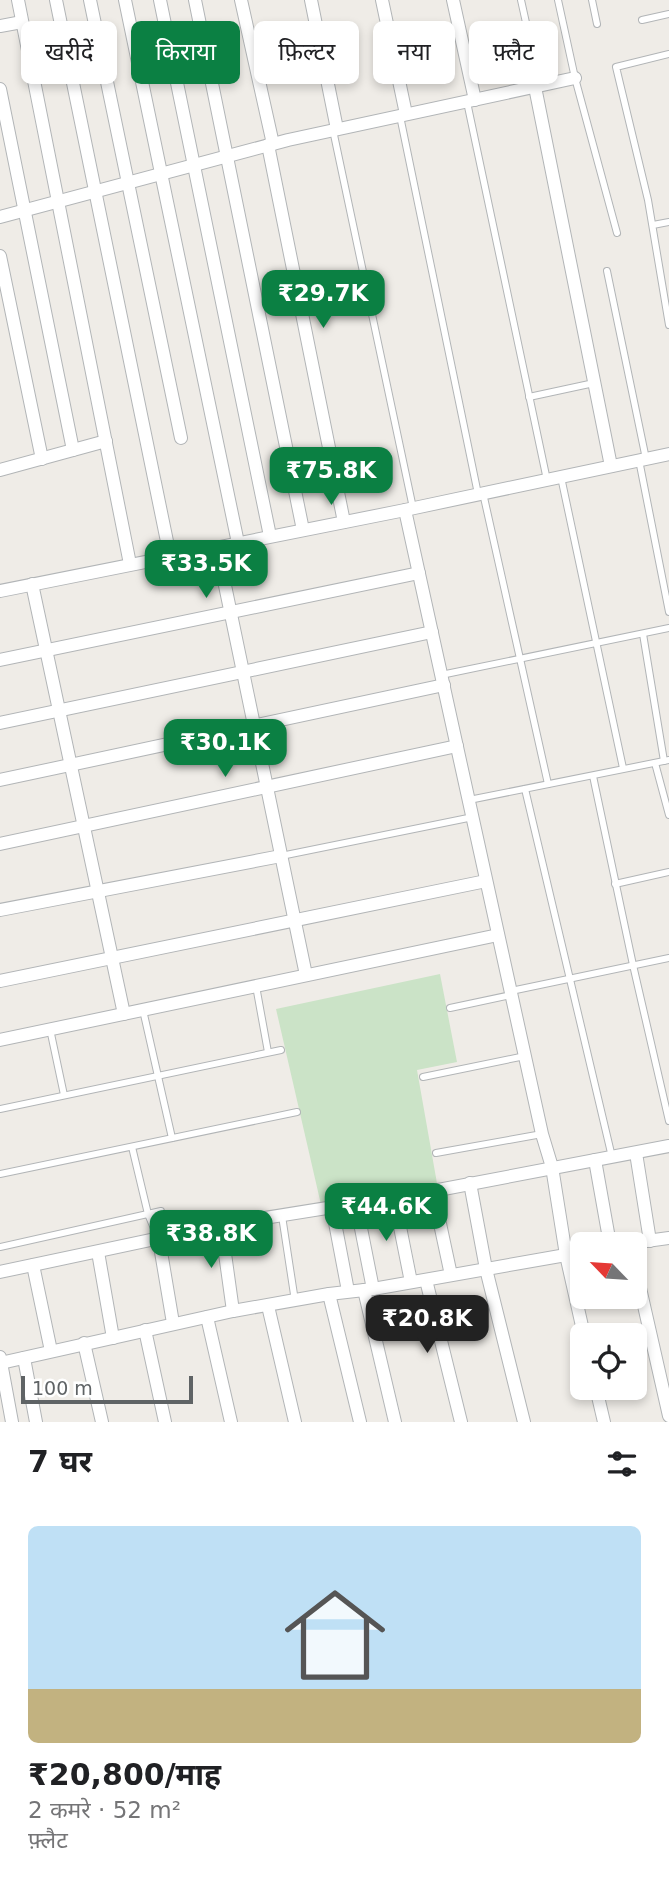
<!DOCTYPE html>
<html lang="hi">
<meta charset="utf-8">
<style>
:root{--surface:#fff;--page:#f2f2f2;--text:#202124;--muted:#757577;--line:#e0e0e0;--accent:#0b8043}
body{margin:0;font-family:"DejaVu Sans","Noto Sans Devanagari",sans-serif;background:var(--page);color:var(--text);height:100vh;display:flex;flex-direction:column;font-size:26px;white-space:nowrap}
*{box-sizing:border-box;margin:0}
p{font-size:23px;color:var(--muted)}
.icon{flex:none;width:38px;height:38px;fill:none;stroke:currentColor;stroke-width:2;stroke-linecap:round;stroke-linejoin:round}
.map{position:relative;height:1422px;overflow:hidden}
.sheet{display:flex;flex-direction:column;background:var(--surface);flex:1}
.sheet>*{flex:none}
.banner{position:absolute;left:21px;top:21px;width:628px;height:63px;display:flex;gap:14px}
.needle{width:46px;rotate:295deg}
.buttons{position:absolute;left:570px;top:1232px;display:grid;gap:14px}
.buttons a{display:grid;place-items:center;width:77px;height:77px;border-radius:10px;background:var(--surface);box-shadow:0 4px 10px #0003;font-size:35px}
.scale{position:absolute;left:21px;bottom:18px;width:172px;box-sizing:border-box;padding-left:7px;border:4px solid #5f6365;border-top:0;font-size:19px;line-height:24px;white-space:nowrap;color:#5f6365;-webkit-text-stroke:5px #fff;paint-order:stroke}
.price{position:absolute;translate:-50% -60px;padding:0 16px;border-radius:14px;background:var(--accent);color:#fff;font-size:23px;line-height:46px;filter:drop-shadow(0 2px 4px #0008)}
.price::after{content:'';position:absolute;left:50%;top:42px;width:21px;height:16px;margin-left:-10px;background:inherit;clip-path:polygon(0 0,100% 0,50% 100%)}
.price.selected{background:#222;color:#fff}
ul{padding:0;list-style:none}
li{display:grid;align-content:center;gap:14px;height:371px;padding:0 28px}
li+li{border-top:2px solid var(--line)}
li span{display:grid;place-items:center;height:217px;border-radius:10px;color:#555}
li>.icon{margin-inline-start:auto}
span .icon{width:126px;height:126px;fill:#fffc;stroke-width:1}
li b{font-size:30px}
h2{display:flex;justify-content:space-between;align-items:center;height:84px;padding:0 28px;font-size:30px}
.pill{padding:0 24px;border-radius:10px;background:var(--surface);box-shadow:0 4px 10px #0003;font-size:24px;line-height:63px}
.pill.selected{background:var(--accent);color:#fff}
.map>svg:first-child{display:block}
.grass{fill:#cbe3c7}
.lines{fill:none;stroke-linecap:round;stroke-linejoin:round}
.service-casing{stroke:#b2b5b7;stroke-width:8}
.minor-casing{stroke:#b2b5b7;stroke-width:14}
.service{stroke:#fff;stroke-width:6}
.minor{stroke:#fff;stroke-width:12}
</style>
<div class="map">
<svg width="669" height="1422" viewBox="0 0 669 1422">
<rect width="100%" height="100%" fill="#efece7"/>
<path class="grass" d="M440,974l17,88 -40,8 21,119 -116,20 -46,-200z"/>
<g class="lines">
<g class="service-casing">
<g id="service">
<path d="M521,0l19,86"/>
<path d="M558,0l17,78 42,155"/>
<path d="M592,0l5,24"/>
<path d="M642,20l27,-6"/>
<path d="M669,54l-53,13 32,133 21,125"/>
<path d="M467,102l80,378"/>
<path d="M400,116l78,378"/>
<path d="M333,130l80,378"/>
<path d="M653,225l16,-3"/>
<path d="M607,271l39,188"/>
<path d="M529,397l65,-14"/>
<path d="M639,460l30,152"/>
<path d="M561,477l62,291"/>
<path d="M483,493l65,291"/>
<path d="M643,634l21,127"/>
<path d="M441,675l228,-47"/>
<path d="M655,763l14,52"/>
<path d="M593,776l40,189 36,156"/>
<path d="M525,789l87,368"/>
<path d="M469,800l200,-40"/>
<path d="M281,856l192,-39"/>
<path d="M615,884l54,-12"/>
<path d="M256,986l12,66"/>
<path d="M511,991l158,-33"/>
<path d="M450,1008l61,-13"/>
<path d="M143,1010l29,128"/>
<path d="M50,1029l14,66"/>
<path d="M423,1077l102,-21"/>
<path d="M0,1109l281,-59"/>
<path d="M132,1147l16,67 10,24"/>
<path d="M436,1153l106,-19"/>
<path d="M0,1174l297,-62"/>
<path d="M282,1216l13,85"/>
<path d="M0,1247l161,-36"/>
</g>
</g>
<g class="minor-casing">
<g id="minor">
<path d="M18,0l112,564"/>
<path d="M56,0l114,556"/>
<path d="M90,0l91,438"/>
<path d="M125,0l113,543"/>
<path d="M160,0l110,536"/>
<path d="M195,0l108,530"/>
<path d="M241,0l32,144"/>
<path d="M311,0l26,129"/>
<path d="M382,0l24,114"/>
<path d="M453,0l22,100"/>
<path d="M0,26l22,-4"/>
<path d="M535,87l76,379"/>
<path d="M0,89l73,361"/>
<path d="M268,145l76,377"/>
<path d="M0,217l288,-77 287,-62"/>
<path d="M0,256l42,203"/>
<path d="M0,470l106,-29"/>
<path d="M405,510l137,624 10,33 14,88 18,80"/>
<path d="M217,547l89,428"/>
<path d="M32,584l92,430"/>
<path d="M0,591l405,-81 264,-56"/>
<path d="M0,660l419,-87"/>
<path d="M0,723l432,-91"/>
<path d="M0,780l444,-95"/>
<path d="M0,844l457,-98"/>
<path d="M0,910l281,-54"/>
<path d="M0,981l486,-100"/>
<path d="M0,1040l498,-105"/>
<path d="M636,1153l14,88"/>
<path d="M595,1160l15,84"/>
<path d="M470,1183l16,86 38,153"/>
<path d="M433,1191l18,84"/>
<path d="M394,1197l17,85"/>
<path d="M356,1203l17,86"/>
<path d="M332,1207l16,84"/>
<path d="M221,1225l12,86"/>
<path d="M159,1240l14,83"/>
<path d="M625,1244l44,-6"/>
<path d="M98,1252l15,86"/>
<path d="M33,1265l18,86"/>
<path d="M635,1266l34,150"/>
<path d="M0,1272l221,-47 212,-34 236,-45"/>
<path d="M426,1280l35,142"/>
<path d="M364,1290l31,132"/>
<path d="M329,1294l31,128"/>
<path d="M268,1306l27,116"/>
<path d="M207,1317l24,105"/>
<path d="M145,1330l20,92"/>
<path d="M84,1343l18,79"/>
<path d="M0,1357l12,65"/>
<path d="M24,1358l12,64"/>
<path d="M1,1363l232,-52 96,-17 44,-5 210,-37"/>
<path d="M596,1388l8,34"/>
</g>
</g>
<use href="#service" class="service"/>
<use href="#minor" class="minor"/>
</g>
</svg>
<div class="buttons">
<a><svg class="needle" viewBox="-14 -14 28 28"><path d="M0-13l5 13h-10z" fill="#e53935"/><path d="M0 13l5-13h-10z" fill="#757577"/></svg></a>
<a><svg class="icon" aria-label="locate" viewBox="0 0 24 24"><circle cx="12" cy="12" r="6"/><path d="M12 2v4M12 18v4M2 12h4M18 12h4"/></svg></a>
</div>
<div class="scale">100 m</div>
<b class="price" style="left:323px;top:330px">₹29.7K</b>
<b class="price" style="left:331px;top:507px">₹75.8K</b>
<b class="price" style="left:206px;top:600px">₹33.5K</b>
<b class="price" style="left:225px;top:779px">₹30.1K</b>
<b class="price" style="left:386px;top:1243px">₹44.6K</b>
<b class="price" style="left:211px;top:1270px">₹38.8K</b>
<b class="price selected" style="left:427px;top:1355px">₹20.8K</b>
<div class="banner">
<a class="pill">खरीदें</a>
<a class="pill selected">किराया</a>
<a class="pill">फ़िल्टर</a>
<a class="pill">नया</a>
<a class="pill">फ़्लैट</a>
</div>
</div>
<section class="sheet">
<h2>7 घर<svg class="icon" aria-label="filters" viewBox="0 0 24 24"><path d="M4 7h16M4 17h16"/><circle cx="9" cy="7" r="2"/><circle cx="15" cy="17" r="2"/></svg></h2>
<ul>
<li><span style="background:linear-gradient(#bfe0f5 75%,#c2b280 0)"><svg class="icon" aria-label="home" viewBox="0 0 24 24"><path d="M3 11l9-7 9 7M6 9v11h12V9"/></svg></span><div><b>₹20,800/माह</b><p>2 कमरे · 52 m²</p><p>फ़्लैट</p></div></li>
</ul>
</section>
